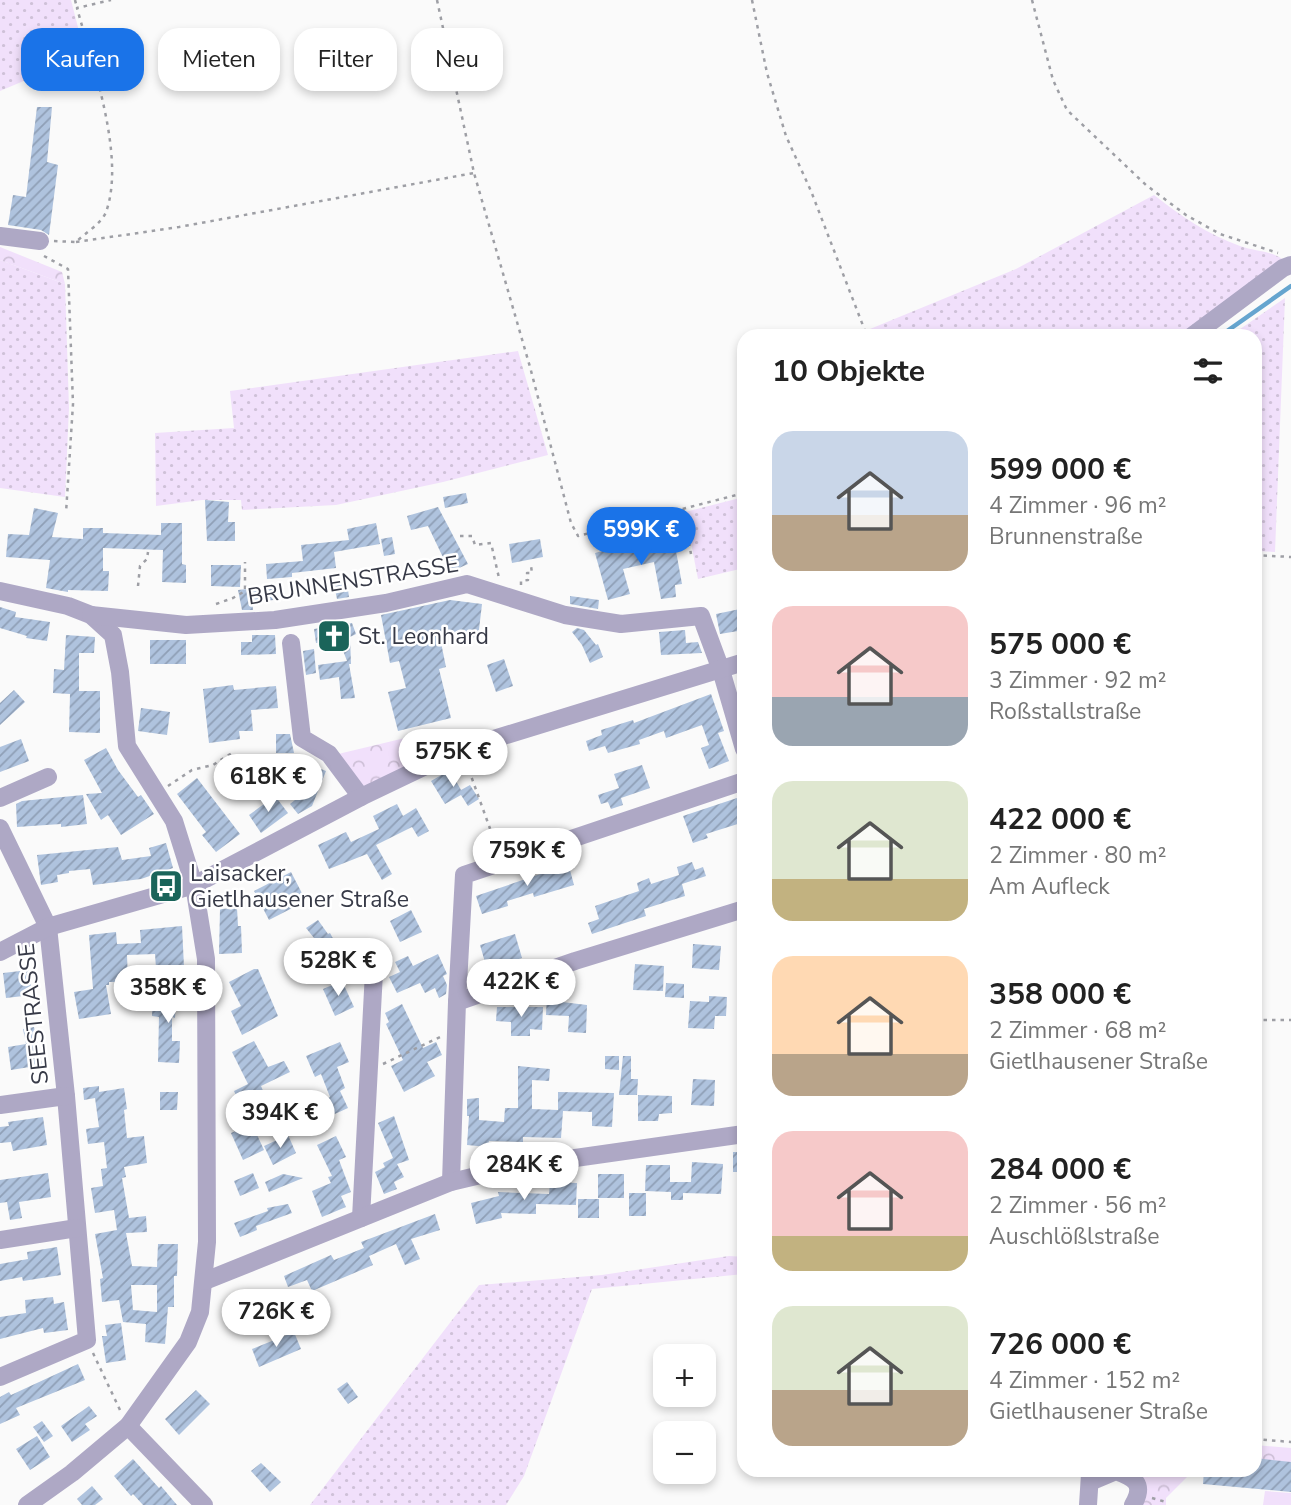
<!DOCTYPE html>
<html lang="de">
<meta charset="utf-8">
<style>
:root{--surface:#fff;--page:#f2f2f2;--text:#222;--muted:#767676;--accent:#1a73e8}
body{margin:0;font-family:"Nunito Sans",sans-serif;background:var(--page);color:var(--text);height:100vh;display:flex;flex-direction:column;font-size:26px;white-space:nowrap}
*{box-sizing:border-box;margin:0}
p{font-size:23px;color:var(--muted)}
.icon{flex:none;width:38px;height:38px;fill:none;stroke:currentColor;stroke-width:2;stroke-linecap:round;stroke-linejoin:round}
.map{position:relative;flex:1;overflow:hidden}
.panel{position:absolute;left:737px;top:329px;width:525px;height:1148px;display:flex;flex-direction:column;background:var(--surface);border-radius:21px;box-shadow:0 4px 10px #0003}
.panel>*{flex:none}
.banner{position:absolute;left:21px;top:28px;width:611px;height:63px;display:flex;gap:14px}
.fabs{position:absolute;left:653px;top:1344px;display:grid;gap:14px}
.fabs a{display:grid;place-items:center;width:63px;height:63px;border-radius:14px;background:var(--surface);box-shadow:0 4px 10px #0003;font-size:35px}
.price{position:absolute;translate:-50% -60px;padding:0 16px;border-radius:24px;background:#fff;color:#222;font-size:23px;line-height:46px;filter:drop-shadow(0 2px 4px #0008)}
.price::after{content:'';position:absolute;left:50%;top:42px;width:21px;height:16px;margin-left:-10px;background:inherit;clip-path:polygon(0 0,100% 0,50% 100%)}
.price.current{background:var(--accent);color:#fff}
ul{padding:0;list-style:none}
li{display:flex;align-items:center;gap:21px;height:175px;padding:0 35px}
li span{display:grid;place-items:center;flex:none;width:196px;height:140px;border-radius:21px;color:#555}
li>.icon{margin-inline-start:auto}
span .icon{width:84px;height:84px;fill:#fffc;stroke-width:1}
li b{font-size:30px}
h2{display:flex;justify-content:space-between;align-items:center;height:84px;padding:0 35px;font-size:30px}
.pill{padding:0 24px;border-radius:21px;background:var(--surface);box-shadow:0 4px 10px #0003;font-size:24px;line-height:63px}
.pill.current{background:var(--accent);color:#fff}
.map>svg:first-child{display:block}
.grass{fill:url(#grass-dots)}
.forest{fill:url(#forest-crowns)}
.pitch{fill:#f1e0fb}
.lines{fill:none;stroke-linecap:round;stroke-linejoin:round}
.stream{stroke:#65a5cf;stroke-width:4.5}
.building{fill:url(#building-hatch);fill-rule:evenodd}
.path{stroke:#9e9fa5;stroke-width:2.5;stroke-dasharray:3.5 5;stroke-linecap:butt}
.minor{stroke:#aea8c5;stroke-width:18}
.labels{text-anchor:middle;stroke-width:5;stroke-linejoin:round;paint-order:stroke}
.street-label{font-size:23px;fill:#373a47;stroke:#fff}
.poi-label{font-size:23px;fill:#373a47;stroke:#fff;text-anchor:start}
</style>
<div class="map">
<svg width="1291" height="1505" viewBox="0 0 1291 1505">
<defs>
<pattern id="grass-dots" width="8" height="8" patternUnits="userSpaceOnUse" patternTransform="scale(1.75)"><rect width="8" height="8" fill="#f1e0fb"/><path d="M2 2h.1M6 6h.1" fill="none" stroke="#cfc1d8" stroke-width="1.8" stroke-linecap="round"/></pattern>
<pattern id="forest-crowns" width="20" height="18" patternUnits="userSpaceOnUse" patternTransform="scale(1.75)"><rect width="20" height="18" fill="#f1e0fb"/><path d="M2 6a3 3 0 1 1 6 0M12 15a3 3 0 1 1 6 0" fill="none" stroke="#cfc1d8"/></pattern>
<pattern id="building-hatch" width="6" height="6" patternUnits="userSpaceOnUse" patternTransform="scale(1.75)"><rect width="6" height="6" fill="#afc3de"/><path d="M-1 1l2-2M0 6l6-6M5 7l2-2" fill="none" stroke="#8f9fb6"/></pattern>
</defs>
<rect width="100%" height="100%" fill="#fafafa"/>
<g class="grass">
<path d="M0,0h71l14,55 -85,36z"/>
<path d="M1154,195c27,21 53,39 86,51 16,6 33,4 46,16l-105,74h-308l-3,-7 146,-60z"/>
<path d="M0,260l65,24 4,124 -4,89 -65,-9z"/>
<path d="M1285,298l-10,254 -20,-1v-215h-25z"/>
<path d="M518,351l30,104 -105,27 -107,23 -94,5 -1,-10h-39l-46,6 -1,-73 79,-5 -4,-37z"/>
<path d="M744,497v71l-46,11 -13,-67z"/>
<path d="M729,1256l15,1v17l-152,15 -68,187 -18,29h-196l169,-220 123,-10z"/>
</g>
<g class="forest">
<path d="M0,247l62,25 3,12 -65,-24z"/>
<path d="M405,738l11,28 -54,27 -28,-38z"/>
<path d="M1255,1445l36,3v15l-36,-3z"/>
<path d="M1117,1470h77l-28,28v7h-26l-1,-21z"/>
</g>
<path class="pitch" d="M1265,1491l26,2v12h-28z"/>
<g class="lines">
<path class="stream" d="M1220,336l71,-50"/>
</g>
<g class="building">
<path d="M37,107h15l-5,55 11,3 -9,70 -8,-5 -33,-5 5,-30 13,2z"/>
<path d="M466,493l2,10 -23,5 -2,-11z"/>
<path d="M205,500l24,2 -1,20h7v19h-28z"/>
<path d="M438,507l30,57 -18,8 -22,-46 -17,4 -4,-14z"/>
<path d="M34,508l24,5 -6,24 31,2v-11h20v5l58,2v-12h21v41l4,1v18l-24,-1 1,-32 -60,-2v23h6l-1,20 -40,-1v2l-22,-4 4,-28 -44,-3 2,-23 21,1z"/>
<path d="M376,523l4,21 -46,8 2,16 -44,5v4l-25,2 -1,-15 37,-3 -2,-16 48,-5 -2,-11z"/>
<path d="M679,536l4,13 -7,2 6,33 -7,1 1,12 -15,2 -7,-37 -31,7 7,25 -22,6 -13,-47 22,-6 1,5z"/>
<path d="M392,537l3,17 -11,2 -3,-17z"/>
<path d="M540,539l3,18 -31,6 -3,-19z"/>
<path d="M211,565h30l-1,22 -29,-1z"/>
<path d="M347,583l2,14 -12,2 -3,-14z"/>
<path d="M274,586v14l-22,2 1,8h-11l-4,-20z"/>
<path d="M570,596l29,4 -1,9 -28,-5z"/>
<path d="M450,600l32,4 -4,34 -39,-5 7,34 -7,2 12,49 -53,13 -10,-39 18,-4 -7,-27 -9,2 -9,-48z"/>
<path d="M0,607l16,5 -1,5 35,5 -3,19 -21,-3 1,-2 -27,-8z"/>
<path d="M740,609l1,4 3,-1v18l-24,4 -4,-20z"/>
<path d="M352,623l4,11 -6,3 1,27h-2l6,34 -14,1 -2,-22 -19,3 -2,-15 29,-4 -8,-21 -23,3 -2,-14z"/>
<path d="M577,628l7,2 12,15 2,-1 5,13 -13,6 -8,-18 -10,-13z"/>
<path d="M685,630l1,13 12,-1 4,11 -41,2 -2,-23z"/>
<path d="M66,635l29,2 -1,16h-15v38h21v42l-31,-1 1,-38 -17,-1 1,-24 10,1z"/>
<path d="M252,635h23l1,19 -35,1v-13h11z"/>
<rect x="150" y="640" width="36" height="24"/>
<path d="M314,649l2,24 -10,2 -3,-24z"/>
<path d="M504,659l9,27 -17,6 -9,-27z"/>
<path d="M233,685l1,5 42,-4 2,22 -27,2 2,21h-14l1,8 -31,4 -6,-54z"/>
<path d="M14,690l11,12 -25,23v-22z"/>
<path d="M711,694l13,37 -6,2 11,28 -20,8 -8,-21 8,-3 -7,-20 -36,13 -2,-7 -25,9 1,4 -32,9 -3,-7 -16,5 -3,-10 16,-6 -1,-5 32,-10 1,3z"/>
<path d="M141,708l29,4 -3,23 -29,-4z"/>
<path d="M276,734h14l4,19h-18z"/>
<path d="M21,739l8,22 -29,11v-25z"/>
<path d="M106,748l12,22 20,27 3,-2 13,19 -33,21 -13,-20 -7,5 -15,-26 16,-1 -18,-33z"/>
<path d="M295,754l18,6 -2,5 15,6 -14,35 -14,8 -8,-10 20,-16 -17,-7 3,-6 -7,-2z"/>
<path d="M238,755l18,26 -21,15 -18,-26z"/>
<path d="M642,765l8,23 -29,10 2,7 -12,4 -3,-7 -7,2 -3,-9 21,-7 -5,-14z"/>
<path d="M450,770l11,20 9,-5 9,14 -11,7 -7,-11 -16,9 -14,-23z"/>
<path d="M197,778l43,56 -24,18 -14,-17 4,-3 -29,-38z"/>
<path d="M83,795l4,29 -26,3v-3l-44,3 -1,-23 6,-3z"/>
<path d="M275,796l13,17 -27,20 -12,-18z"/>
<path d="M740,797l4,10v15l-38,12 2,4 -15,5 -10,-27z"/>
<path d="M397,804l6,12 13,-8 13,23 -11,6 -6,-10 -36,18 16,29 -10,6 -15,-26 -38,15 -11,-24 28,-13 5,10 28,-13 -6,-13z"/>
<path d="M166,843l7,25 -32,11 -48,6 -3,-16 -21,2v2l-12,2 1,7 -17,3 -4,-30 81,-8 4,13 29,-4 -2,-8z"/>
<path d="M567,859l7,26 -40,12 -1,-4 -26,8 1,5 -26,8 -6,-18 82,-28 -2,-6z"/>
<path d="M692,862l3,8 8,-3 3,9 -24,8 3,12 -41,13 2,7 -54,18 -4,-11 11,-4 -4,-13 44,-15 -2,-8 12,-5 2,6 28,-9 -2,-8z"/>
<path d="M291,872l15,29 -37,19 -15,-29z"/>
<path d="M237,908l1,18h3l1,27 -23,1 1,-45z"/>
<path d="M411,910l11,22 -22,10 -10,-21z"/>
<path d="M318,920l10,14 2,-1 6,11 -44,24 -7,-14 6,-3h-5l28,-13 -8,-10z"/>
<path d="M182,926l2,41 -28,1 -1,-14 -28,1 1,27h-19v3h-3l5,29 -32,5 -5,-27 19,-3 -4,-54 27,-3 1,12 24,-1 -1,-13z"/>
<path d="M515,934l7,24 -35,11 -7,-24z"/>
<path d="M693,944l28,2 -2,24 -27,-2z"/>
<path d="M360,953l3,8 -1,17 -7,3 -10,-22z"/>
<path d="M438,954l9,20 -4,2 4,9 -1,9 -7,4 -4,-10 -10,5 -5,-10 -23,10 -8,-16 11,-5 -5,-10 13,-6 5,10z"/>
<path d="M635,964l29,2 -1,25 -30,-1z"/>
<path d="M254,969h4l20,47 -36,19 -11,-24 10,-5 -12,-24z"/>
<path d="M29,970l3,25 -26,3 -3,-25z"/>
<path d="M342,981l12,26 -19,9 -12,-27z"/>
<path d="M666,983l18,1v14l-19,-1z"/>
<path d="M175,991h15v11l-14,-1 -1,17 -3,-1v24h8l-1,22 -21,-1 1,-45 -7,-1 1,-21 21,1z"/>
<path d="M547,992l16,1 -1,9 25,3 -1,28 -18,-1 1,-16 -23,-1z"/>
<path d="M709,996l18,1 -1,19h-11l-1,13 -26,-1 2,-27 19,1z"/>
<path d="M402,1004l21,44 13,-6 6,13 -15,7 8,14 -31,16 -13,-26 12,-6 -17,-36 3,-2 -4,-9z"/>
<path d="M497,1007h46l-1,23 -12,-1v7h-19v-14l-15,-1z"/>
<path d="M34,1027l8,38 -31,5 -3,-23 18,-3 -3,-15z"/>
<path d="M254,1041l14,26 16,-6 6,11 -29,14 6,14 -24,11 -9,-20 14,-7 -16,-32z"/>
<path d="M340,1042l9,20 -12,5 8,21 -5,3 8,17 -22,10 -8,-15 12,-6 -9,-23 -6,3 -9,-21z"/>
<path d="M605,1056h14v14l-14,-1z"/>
<path d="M623,1056h8v23h7l-1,16h-18z"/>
<path d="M518,1066l32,3 -1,12 -17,-1v29l26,1v-18l56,1 -2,34 -20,-1v-14l-29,-1 -2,27 -38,-1v5l-34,-1 -1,6 -21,-2 2,-29h-2v-17l12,-1v22l25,2 1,-14h13z"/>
<path d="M693,1079l22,1 -1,26 -23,-1z"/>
<path d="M99,1086v6l25,-4 3,21 -3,1 3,28 17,-2 3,27 -23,4 2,10 -4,1 7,40 17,-2 1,16 -21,1 6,33 25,1 1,-23h20l-1,32h-3v31h-6l-3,37 -20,-2 1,-18 -23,-2 -4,-22 -17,2 -2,-23 3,-1 -8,-44 22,-4 -3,-20 -19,3 -4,-25 12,-2 -2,-17 6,-1 -3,-26 -16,2 -2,-15 13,-2 -4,-29 -11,2 -1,-12zM131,1285h26v27l-24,-2z"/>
<path d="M160,1092h18l-1,18h-17z"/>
<path d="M638,1095l34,1v17l-13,1 -1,7h-20z"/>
<path d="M394,1116l15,44 -12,4 7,13 -10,5 3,7 -13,5 -9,-22 10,-5 -2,-4 10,-5 -15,-35z"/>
<path d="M43,1117l4,28 -34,6 -2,-9 -11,1v-16l9,-1 -1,-4z"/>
<path d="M252,1124l12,26 -21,10 -12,-27z"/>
<path d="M288,1135l8,18 -23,12 -9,-19z"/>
<path d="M336,1136l10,21 -7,3 12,32 -10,4 5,11 -24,10 -10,-26 19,-8 -3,-6 4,-1 -15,-31z"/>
<rect x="733" y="1152" width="11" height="20"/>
<path d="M692,1162l31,2 -2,30 -38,-1v7h-12v-8l-26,-1 1,-26h24v17h21z"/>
<path d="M48,1173l3,24 -32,5 3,16 -12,2 -3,-18 -7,1v-23z"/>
<path d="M253,1173l6,15 -19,8 -6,-15z"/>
<path d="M283,1174l20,4 -34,14 -4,-10z"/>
<rect x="598" y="1174" width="26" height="24"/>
<path d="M550,1182l27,1 -1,22 -40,-1v10l-35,-1 1,5 -26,6 -5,-21 28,-7 -1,-4 51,2z"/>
<rect x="629" y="1193" width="17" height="23"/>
<rect x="578" y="1199" width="21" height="19"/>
<path d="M288,1204l4,9 -36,13 1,4 -17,7 -6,-14 34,-12 -1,-3z"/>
<path d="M435,1214l5,16 -29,9 9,20 -15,6 -9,-21 -27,12 4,9 -61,26 -5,-11 -19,7 -4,-11 47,-21 3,5 30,-12 -3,-6z"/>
<path d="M57,1247l4,28 -38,6 -1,-4 -22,4v-17l28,-5 -1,-7z"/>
<path d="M290,1293l7,20 -11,4 -7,-20z"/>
<path d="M53,1297l1,7 10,-2 4,28 -24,3 -1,-5 -43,11v-22l26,-4 -1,-13z"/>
<path d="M121,1323l5,37 -20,3 -4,-27h5l-2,-11z"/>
<path d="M294,1332l7,17 -42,18 -7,-18z"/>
<path d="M78,1364l7,16 -69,28 4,7 -20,9v-27l9,-5 2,3z"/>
<path d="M347,1382l11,15 -10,7 -11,-15z"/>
<path d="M196,1390l14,14 -31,31 -14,-16z"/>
<path d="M89,1406l8,10 -12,8 5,6 -18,12 -11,-16z"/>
<path d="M42,1421l11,15 -9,6 -11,-15z"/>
<path d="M37,1436l13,21 -20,13 -14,-21z"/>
<path d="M1255,1458l36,4v30l-88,-8 1,-14h51z"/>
<path d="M133,1459l26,29 2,-2 16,19h-34l-10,-11 -2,2 -17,-20z"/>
<path d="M261,1463l20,19 -11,10 -19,-21z"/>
<path d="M92,1486l11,13 -8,6h-13l-5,-6z"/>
</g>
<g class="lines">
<g class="path">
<path d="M75,0l2,8"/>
<path d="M437,0l37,173 56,194 41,156 7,13 166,-43"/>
<path d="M752,0l15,73 19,63 25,55 56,145"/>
<path d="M1032,0l21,80 14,30 79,75 40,30 34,19 58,19"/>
<path d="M54,241l22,1c8,-8 26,-19 30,-30 20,-55 -14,-149 -29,-204l34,-8"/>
<path d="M76,242l103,-15 295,-54"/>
<path d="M44,256l24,13 5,135 -7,109"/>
<path d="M683,509l8,45"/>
<path d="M460,536h12l3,9 16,-2 8,35"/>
<path d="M1255,555l36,2"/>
<path d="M521,585v-4l7,-1 -1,-7h5l-1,-7"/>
<path d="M138,586l2,-20 7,-7 1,-7"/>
<path d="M216,604l17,-6 12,-7v-29"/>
<path d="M466,762l31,86"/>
<path d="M168,786l24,-16 21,-5 22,-14"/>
<path d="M1255,1020h36"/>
<path d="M383,1064l57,-27"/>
<path d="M93,1353l27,57"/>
<path d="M1255,1439l36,3"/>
<path d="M1152,1498l14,4"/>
</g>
<g class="minor">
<path d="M0,236l40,5"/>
<path d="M1192,336l91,-68 8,-3"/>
<path d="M0,591l68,15 23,9 22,20 7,37 7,74 47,75 20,64 12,74 1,283 -7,70 -12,30 -60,84 -56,47 -45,32"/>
<path d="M91,615l95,10 89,-5 111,-17 81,-19 98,31 56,9 80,-8 20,54 23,79"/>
<path d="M291,643l11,95 27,16 32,43"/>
<path d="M0,798l48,-21"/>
<path d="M0,828l48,99 18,169 21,244 -87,37"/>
<path d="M0,952l48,-25 146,-42 167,-88 100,-48 283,-87"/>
<path d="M457,1002l7,-127 280,-94"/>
<path d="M0,1105l66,-9"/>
<path d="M451,1182l6,-180 118,-41 169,-52"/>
<path d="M361,1218l14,-265"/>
<path d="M0,1240l77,-12"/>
<path d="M205,1281l246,-99 68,-16 225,-32"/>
<path d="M128,1426l76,79"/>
<path d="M1090,1482l26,-11c19,7 29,13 17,34"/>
<path d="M1088,1505l2,-31"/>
</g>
</g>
<defs>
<g id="church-square" transform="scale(1.75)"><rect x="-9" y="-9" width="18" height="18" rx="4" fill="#1a645a" stroke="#fff"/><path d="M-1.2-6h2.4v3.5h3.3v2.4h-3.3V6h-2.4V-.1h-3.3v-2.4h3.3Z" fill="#fff"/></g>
<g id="bus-square" transform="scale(1.75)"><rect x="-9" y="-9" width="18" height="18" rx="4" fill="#1a645a" stroke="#fff"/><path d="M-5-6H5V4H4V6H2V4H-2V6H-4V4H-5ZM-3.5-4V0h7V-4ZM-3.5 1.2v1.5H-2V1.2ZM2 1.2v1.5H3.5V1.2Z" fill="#fff"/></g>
</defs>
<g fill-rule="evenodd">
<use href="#church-square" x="334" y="636"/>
<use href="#bus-square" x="166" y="886"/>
</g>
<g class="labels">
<g class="street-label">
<text transform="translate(353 580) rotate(-9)" y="8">BRUNNENSTRASSE</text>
<text transform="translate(33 1014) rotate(-96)" y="8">SEESTRASSE</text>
</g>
<g class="poi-label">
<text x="358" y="644">St. Leonhard</text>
<text x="190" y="881">Laisacker,<tspan x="190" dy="26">Gietlhausener Straße</tspan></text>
</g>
</g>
</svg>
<div class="fabs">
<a>+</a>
<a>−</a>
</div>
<b class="price current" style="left:641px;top:567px">599K €</b>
<b class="price" style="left:453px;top:789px">575K €</b>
<b class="price" style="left:268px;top:814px">618K €</b>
<b class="price" style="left:527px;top:888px">759K €</b>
<b class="price" style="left:338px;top:998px">528K €</b>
<b class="price" style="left:521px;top:1019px">422K €</b>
<b class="price" style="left:168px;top:1025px">358K €</b>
<b class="price" style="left:280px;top:1150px">394K €</b>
<b class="price" style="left:524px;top:1202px">284K €</b>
<b class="price" style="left:276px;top:1349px">726K €</b>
<div class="banner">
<a class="pill current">Kaufen</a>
<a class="pill">Mieten</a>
<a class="pill">Filter</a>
<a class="pill">Neu</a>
</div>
<section class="panel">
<h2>10 Objekte<svg class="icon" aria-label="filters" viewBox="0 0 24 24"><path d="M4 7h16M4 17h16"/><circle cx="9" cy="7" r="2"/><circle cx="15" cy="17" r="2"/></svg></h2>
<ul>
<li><span style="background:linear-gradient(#c9d6e8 60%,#b9a48a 0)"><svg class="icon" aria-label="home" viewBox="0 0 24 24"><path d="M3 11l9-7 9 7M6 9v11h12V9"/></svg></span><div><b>599 000 €</b><p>4 Zimmer · 96 m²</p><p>Brunnenstraße</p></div></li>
<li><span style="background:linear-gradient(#f6c9c9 65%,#9aa5b1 0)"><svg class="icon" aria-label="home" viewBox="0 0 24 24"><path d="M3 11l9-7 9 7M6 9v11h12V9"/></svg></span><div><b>575 000 €</b><p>3 Zimmer · 92 m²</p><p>Roßstallstraße</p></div></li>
<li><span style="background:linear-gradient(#dfe7d0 70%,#c2b280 0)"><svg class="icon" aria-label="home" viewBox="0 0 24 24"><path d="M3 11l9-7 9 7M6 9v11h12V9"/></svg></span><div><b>422 000 €</b><p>2 Zimmer · 80 m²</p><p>Am Aufleck</p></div></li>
<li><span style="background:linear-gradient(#ffd9b3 70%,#b9a48a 0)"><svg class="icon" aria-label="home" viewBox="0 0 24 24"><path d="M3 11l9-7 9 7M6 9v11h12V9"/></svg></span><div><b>358 000 €</b><p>2 Zimmer · 68 m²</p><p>Gietlhausener Straße</p></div></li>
<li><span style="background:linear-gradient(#f6c9c9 75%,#c2b280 0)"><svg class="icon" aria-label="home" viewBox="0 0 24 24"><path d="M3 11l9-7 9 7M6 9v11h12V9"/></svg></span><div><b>284 000 €</b><p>2 Zimmer · 56 m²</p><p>Auschlößlstraße</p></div></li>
<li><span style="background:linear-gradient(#dfe7d0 60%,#b9a48a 0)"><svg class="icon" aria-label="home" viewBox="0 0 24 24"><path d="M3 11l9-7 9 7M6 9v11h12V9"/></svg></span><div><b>726 000 €</b><p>4 Zimmer · 152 m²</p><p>Gietlhausener Straße</p></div></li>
</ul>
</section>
</div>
